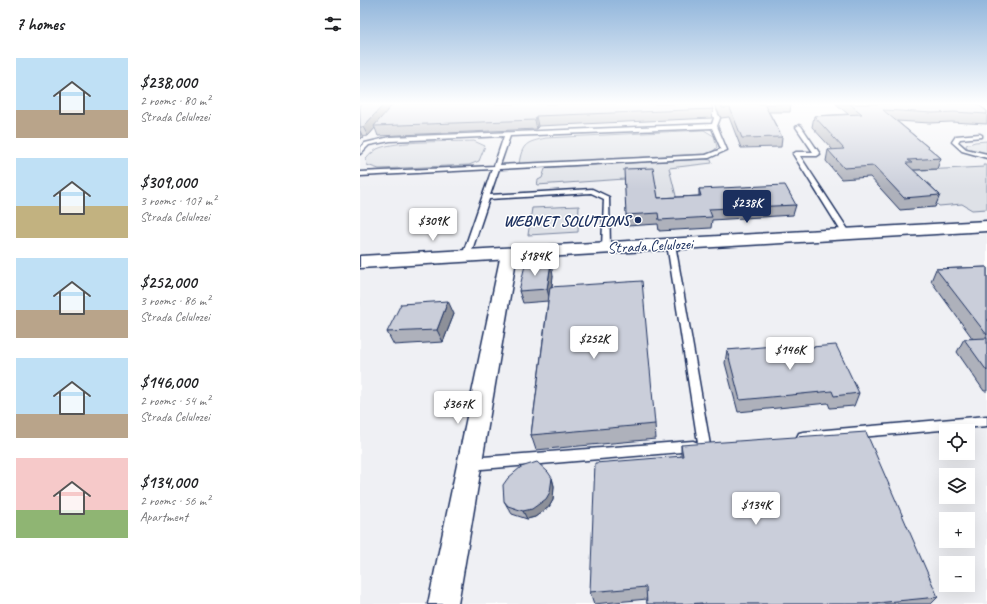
<!DOCTYPE html>
<meta charset="utf-8">
<style>
:root{--surface:#fff;--page:#f6f6f6;--text:#202124;--muted:#757577;--accent:#1b2f5e}
body{margin:0;font-family:Caveat,sans-serif;background:var(--page);color:var(--text);height:100vh;display:flex;flex-direction:column;font-size:15px;white-space:nowrap}
*{box-sizing:border-box;margin:0}
p{font-size:13px;color:var(--muted)}
.icon{flex:none;width:22px;height:22px;fill:none;stroke:currentColor;stroke-width:2;stroke-linecap:round;stroke-linejoin:round}
.map{position:relative;flex:1;overflow:hidden}
.panel{display:flex;flex-direction:column;background:var(--surface);width:360px}
.panel>*{flex:none}
.buttons{position:absolute;left:579px;top:424px;display:grid;gap:8px}
.buttons a{display:grid;place-items:center;width:36px;height:36px;border-radius:0px;background:var(--surface);box-shadow:0 4px 16px #0002;font-size:20px}
.price{position:absolute;translate:-50% -34px;padding:0 9px;border-radius:4px;background:#fff;color:#222;font-size:13px;line-height:26px;filter:drop-shadow(0 1px 2px #0008)}
.price::after{content:'';position:absolute;left:50%;top:24px;width:12px;height:9px;margin-left:-6px;background:inherit;clip-path:polygon(0 0,100% 0,50% 100%)}
.price.current{background:var(--accent);color:#fff}
ul{padding:0;list-style:none}
li{display:flex;align-items:center;gap:12px;height:100px;padding:0 16px}
li span{display:grid;place-items:center;flex:none;width:112px;height:80px;border-radius:0px;color:#555}
li>.icon{margin-inline-start:auto}
span .icon{width:48px;height:48px;fill:#fffc;stroke-width:1}
li b{font-size:17px}
h2{display:flex;justify-content:space-between;align-items:center;height:48px;padding:0 16px;font-size:17px}
main{display:flex;flex:1;min-height:0}
.map>svg:first-child{display:block}
.built{fill:#eff0f4;fill-rule:evenodd}
.green{fill:#dee1e7;stroke:#7c88a2}
.lines{fill:none;stroke-linecap:round;stroke-linejoin:round}
.service-casing{stroke:#1b2f5e;stroke-width:3}
.minor-casing{stroke:#1b2f5e;stroke-width:3}
.tertiary-casing{stroke:#1b2f5e;stroke-width:3}
.service{fill:#fff;fill-rule:evenodd}
.minor{fill:#fff;fill-rule:evenodd}
.tertiary{fill:#fff;fill-rule:evenodd}
.wall{fill:#aeb1bb;stroke:#1b2f5e}
.shaded-wall{fill:#8d9099;stroke:#1b2f5e}
.building{fill:#caceda;stroke:#1b2f5e}
.poi-dot{fill:#1b2f5e;stroke:#fff;stroke-width:1.5}
.labels{text-anchor:middle;stroke-width:3;stroke-linejoin:round;paint-order:stroke}
.poi-label{font-size:16px;font-weight:bold;fill:#1b2f5e;stroke:#fff;text-anchor:end}
.street-label{font-size:16px;fill:#1b2f5e;stroke:#fff}
</style>
<main>
<section class="panel">
<h2>7 homes<svg class="icon" aria-label="filters" viewBox="0 0 24 24"><path d="M4 7h16M4 17h16"/><circle cx="9" cy="7" r="2"/><circle cx="15" cy="17" r="2"/></svg></h2>
<ul>
<li><span style="background:linear-gradient(#bfe0f5 65%,#b9a48a 0)"><svg class="icon" aria-label="home" viewBox="0 0 24 24"><path d="M3 11l9-7 9 7M6 9v11h12V9"/></svg></span><div><b>$238,000</b><p>2 rooms · 80 m²</p><p>Strada Celulozei</p></div></li>
<li><span style="background:linear-gradient(#bfe0f5 60%,#c2b280 0)"><svg class="icon" aria-label="home" viewBox="0 0 24 24"><path d="M3 11l9-7 9 7M6 9v11h12V9"/></svg></span><div><b>$309,000</b><p>3 rooms · 107 m²</p><p>Strada Celulozei</p></div></li>
<li><span style="background:linear-gradient(#bfe0f5 65%,#b9a48a 0)"><svg class="icon" aria-label="home" viewBox="0 0 24 24"><path d="M3 11l9-7 9 7M6 9v11h12V9"/></svg></span><div><b>$252,000</b><p>3 rooms · 86 m²</p><p>Strada Celulozei</p></div></li>
<li><span style="background:linear-gradient(#bfe0f5 70%,#b9a48a 0)"><svg class="icon" aria-label="home" viewBox="0 0 24 24"><path d="M3 11l9-7 9 7M6 9v11h12V9"/></svg></span><div><b>$146,000</b><p>2 rooms · 54 m²</p><p>Strada Celulozei</p></div></li>
<li><span style="background:linear-gradient(#f6c9c9 65%,#8fb573 0)"><svg class="icon" aria-label="home" viewBox="0 0 24 24"><path d="M3 11l9-7 9 7M6 9v11h12V9"/></svg></span><div><b>$134,000</b><p>2 rooms · 56 m²</p><p>Apartment</p></div></li>
</ul>
</section>
<div class="map">
<svg width="627" height="604" viewBox="0 0 627 604">
<rect width="100%" height="100%" fill="#fff"/>
<filter id="ink" filterUnits="userSpaceOnUse"><feTurbulence type="fractalNoise" baseFrequency=".025" numOctaves="2"/><feDisplacementMap in="SourceGraphic" scale="8" xChannelSelector="R" yChannelSelector="G"/><feConvolveMatrix kernelMatrix="1 2 1 2 8 2 1 2 1" color-interpolation-filters="sRGB"/></filter>
<g filter="url(#ink)">
<path class="built" d="M0,104h627v500h-627zM586,431h22v22h-22zM586,475h22v22h-22zM586,519h22v22h-22zM586,563h22v22h-22z"/>
<g class="green">
<path d="M344,130l10,6 3,11 -5,6 -7,1 -186,10c3,-21 8,-22 27,-26z"/>
<path d="M114,141l11,5 -6,15 -10,4 -90,4 -12,-4 -1,-6c3,-4 7,-7 11,-10 19,-9 74,-7 97,-8z"/>
<path d="M627,141v13l-10,-2 -10,-4 -1,-3 9,-3z"/>
<path d="M345,159l6,1 1,3 -43,5 8,32 -19,9 -33,-30 -88,6 1,-5 4,-2 3,-9 6,-2z"/>
<path d="M623,165h4v44l-15,1 -10,-6 -23,2 -35,-35 80,-4z"/>
<path d="M219,206l-1,26 -50,3 4,-27z"/>
</g>
<g class="lines">
<g class="service-casing">
<g id="service">
<path d="M348,104h5l7,14 -3,8 10,24 -18,8 -210,11 -9,26 102,-6 17,8 1,50 -4,2 -4,-2 2,-48 -13,-6 -102,6 -19,57 -4,2 -4,-2 30,-87 -132,7v-4l134,-6 10,-30 -114,5 -21,4 -9,9v-6l5,-5 25,-6 322,-13 2,-6zM352,128l9,21 -15,6 -206,10 10,-29z"/>
<path d="M439,125l2,1 19,28 -3,2h-17l51,78 -1,2h-6l-51,-82 3,-2h17l-17,-25z"/>
<path d="M620,134l2,1v2l-22,2 -2,3 8,7 21,5v4l-25,-7 -10,-9 4,-6z"/>
<path d="M308,242h6l1,2 35,201 -2,4 -4,1 -4,-1 -1,-2 -2,3 -4,1 -223,19 -4,-2 -2,-4 2,-4 4,-2 223,-17 5,2 -31,-199z"/>
<path d="M627,416v10l-184,16 -4,-1 -2,-4 2,-4 4,-1z"/>
</g>
</g>
<g class="minor-casing">
<path id="minor" d="M149,249l6,2 2,3 -59,350h-30l73,-350 2,-3z"/>
</g>
<g class="tertiary-casing">
<path id="tertiary" d="M627,221v10l-627,37v-12z"/>
</g>
<use href="#service" class="service"/>
<use href="#minor" class="minor"/>
<use href="#tertiary" class="tertiary"/>
</g>
<g class="wall">
<path d="M0,104l353,5 -1,9 -174,8 -1,3 -159,7 -3,-8 -7,8 -5,1 -3,3z"/>
<path d="M354,104h77l-1,8h-21l13,25 -1,10 -40,1 -12,-31 -8,1z"/>
<path d="M476,104h141l10,7v13l-36,-2 -21,1 -33,-2 44,37 -4,11 -24,1 27,25 -5,12 -35,3 -30,-33 -29,2 -15,-18 2,-11h5l-21,-23 2,-11 34,-2z"/>
<path d="M339,189l97,16 -3,10 -81,5 -1,8 -52,3 -1,-7 -31,2 -1,-11 32,-17 41,-2z"/>
<path d="M627,267v124h-3l-27,-39 7,-13h9l-42,-58 5,-12z"/>
<path d="M193,276l-1,10 103,138 1,15 -120,11 -5,-15 17,-134 -25,2 -4,-12z"/>
<path d="M94,314l-11,28 -49,3 -7,-13z"/>
<path d="M439,348l60,45 -5,13 -24,2 -2,-5 -90,9 -13,-49 2,-13z"/>
<path d="M321,445l257,152 -7,7h-284v-5l-53,5 -4,-12 91,-136z"/>
<path d="M192,478l2,8 -1,14 -4,7 -14,10 -8,2 -15,-5 -4,-6 -4,-7z"/>
</g>
<g class="shaded-wall">
<path d="M24,104h11l-21,22 1,2 -7,8 -5,-9z"/>
<path d="M176,116l2,10 -1,3 -2,-9z"/>
<path d="M0,131l3,6 -3,3z"/>
<path d="M191,263l2,13 -3,25 -3,-12z"/>
<path d="M88,301l6,13 -11,28 -6,-12z"/>
<path d="M192,478l2,8 -1,14 -4,7 -14,10 -8,2 -4,-8z"/>
</g>
<g class="building">
<path d="M0,104h24l-21,23h-3z"/>
<path d="M33,104h318l2,5 -177,7 -1,4 -161,6z"/>
<path d="M360,104h44l18,33 -40,1 -12,-30h-8z"/>
<path d="M490,104h127l10,7v3l-33,-2 -21,1 -50,-3 58,48 -33,2 4,3h-6l34,32 -36,3 -30,-32 -30,2 -16,-18 16,-1 -30,-33 48,-2z"/>
<path d="M293,168l5,30 43,-2 -2,-7 86,-4 11,20 -87,4 3,8 -53,3 -1,-7 -32,2 -2,-46z"/>
<path d="M191,263l-4,26 -28,2 6,-26z"/>
<path d="M627,267v68l-51,-66z"/>
<path d="M282,281l13,143 -124,11 19,-148z"/>
<path d="M88,301l-11,29 -50,2 14,-28z"/>
<path d="M627,338v33l-23,-32z"/>
<path d="M437,344l2,4 37,-3 23,48 -25,3 -2,-5 -92,9 -13,-50z"/>
<path d="M506,432l72,165 -72,7h-164v-1l-16,1h-39l-1,-17 -56,5 5,-129 88,-7 -2,-11z"/>
<path d="M177,462l11,10 4,6 -2,14 -4,7 -14,10 -9,2 -15,-5 -4,-5 -1,-16 5,-7 13,-11z"/>
</g>
</g>
<linearGradient id="sky" x2="0" y2="1"><stop stop-color="#93b7dc"/><stop offset="0.55" stop-color="#fff"/><stop offset="1" stop-color="#fff" stop-opacity="0"/></linearGradient>
<rect width="627" height="189" fill="url(#sky)"/>
<circle class="poi-dot" cx="278" cy="220" r="4"/>
<g class="labels">
<g class="poi-label">
<text x="270" y="226">WEBNET SOLUTIONS</text>
</g>
<g class="street-label">
<text transform="translate(290 245) rotate(-3)" y="6">Strada Celulozei</text>
</g>
</g>
</svg>
<div class="buttons">
<a><svg class="icon" aria-label="locate" viewBox="0 0 24 24"><circle cx="12" cy="12" r="6"/><path d="M12 2v4M12 18v4M2 12h4M18 12h4"/></svg></a>
<a><svg class="icon" aria-label="layers" viewBox="0 0 24 24"><path d="M12 4l9 5-9 5-9-5zM3 14l9 5 9-5"/></svg></a>
<a>+</a>
<a>−</a>
</div>
<b class="price current" style="left:387px;top:224px">$238K</b>
<b class="price" style="left:73px;top:242px">$309K</b>
<b class="price" style="left:175px;top:277px">$184K</b>
<b class="price" style="left:234px;top:360px">$252K</b>
<b class="price" style="left:430px;top:371px">$146K</b>
<b class="price" style="left:98px;top:425px">$367K</b>
<b class="price" style="left:396px;top:526px">$134K</b>
</div>
</main>
